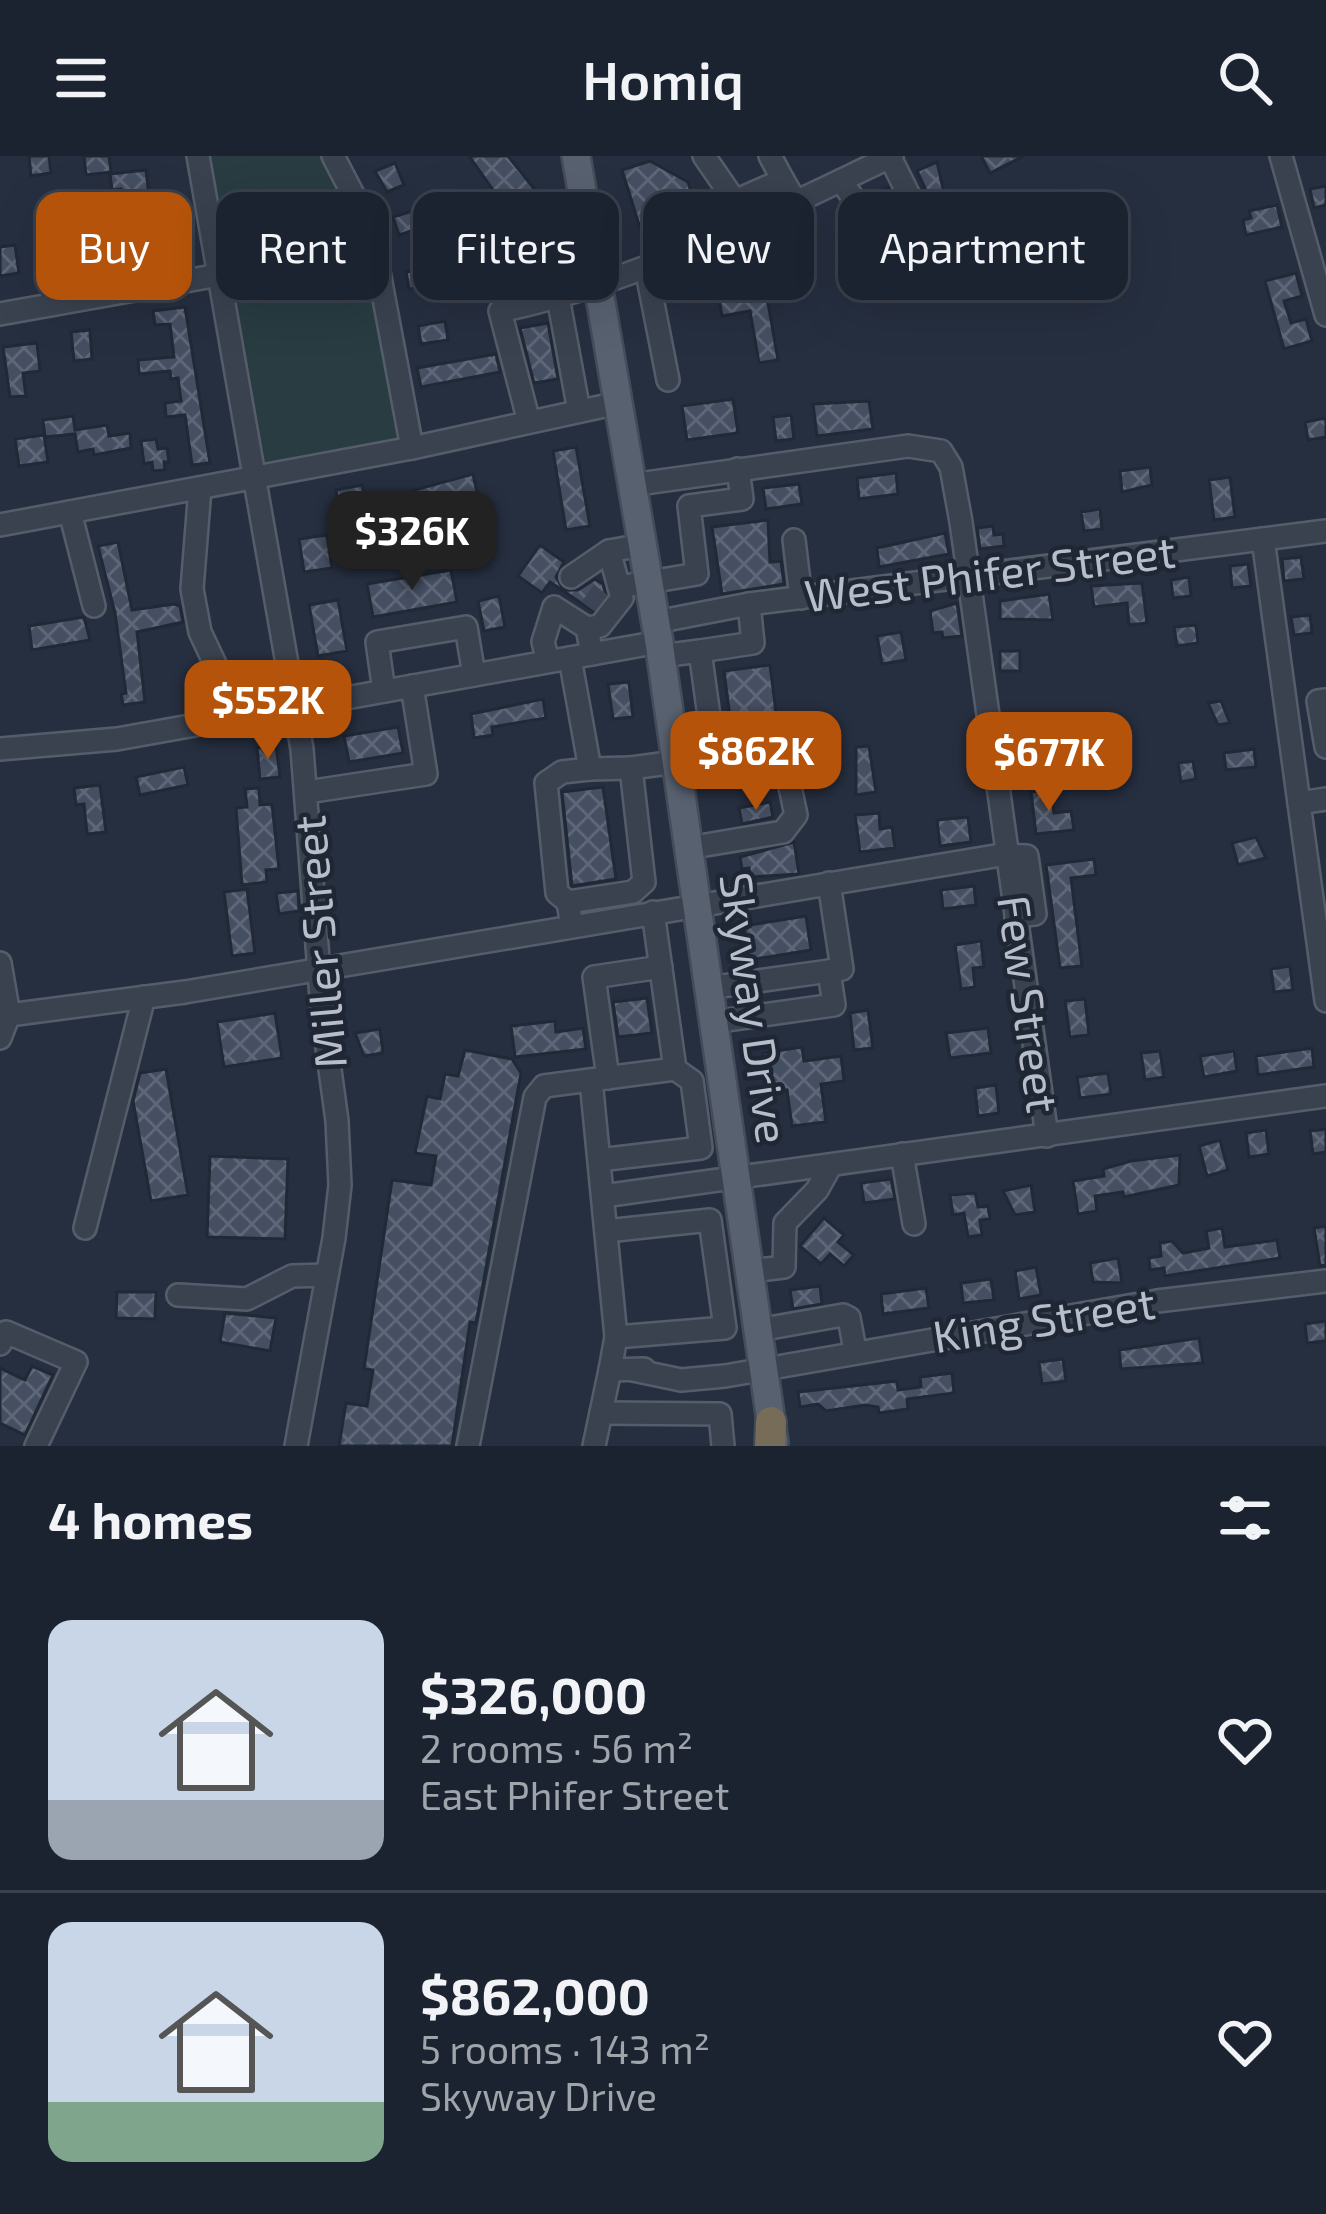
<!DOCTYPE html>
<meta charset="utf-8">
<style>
:root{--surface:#1c2330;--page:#252b38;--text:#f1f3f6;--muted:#a0a4ab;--line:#3a404c;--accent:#b45309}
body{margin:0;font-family:"Exo 2",sans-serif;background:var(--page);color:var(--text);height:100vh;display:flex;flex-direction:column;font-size:45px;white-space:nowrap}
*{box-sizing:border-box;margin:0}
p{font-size:39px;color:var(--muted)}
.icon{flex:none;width:66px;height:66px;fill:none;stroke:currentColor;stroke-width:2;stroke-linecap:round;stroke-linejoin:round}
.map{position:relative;height:1290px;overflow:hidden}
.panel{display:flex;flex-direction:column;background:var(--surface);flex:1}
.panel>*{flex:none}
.guide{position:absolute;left:36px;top:36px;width:1254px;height:108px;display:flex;gap:24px}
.price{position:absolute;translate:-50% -102px;padding:0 27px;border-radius:24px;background:var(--accent);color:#fff;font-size:39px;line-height:78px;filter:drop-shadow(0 3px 6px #0008)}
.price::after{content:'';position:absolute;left:50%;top:72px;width:36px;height:27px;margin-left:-18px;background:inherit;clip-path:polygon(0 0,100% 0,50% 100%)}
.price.on{background:#222;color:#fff}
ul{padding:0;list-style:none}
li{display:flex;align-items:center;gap:36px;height:300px;padding:0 48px}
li+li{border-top:3px solid var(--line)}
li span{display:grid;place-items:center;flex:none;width:336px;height:240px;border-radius:24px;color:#555}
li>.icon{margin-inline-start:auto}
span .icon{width:144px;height:144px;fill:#fffc;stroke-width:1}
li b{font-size:51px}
h2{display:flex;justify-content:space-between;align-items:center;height:144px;padding:0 48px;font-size:51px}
.chip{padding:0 42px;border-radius:24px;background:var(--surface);box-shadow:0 12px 48px #0002,0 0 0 3px var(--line);font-size:42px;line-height:108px}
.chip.on{background:var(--accent);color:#fff}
header{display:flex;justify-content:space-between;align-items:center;height:156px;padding:0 48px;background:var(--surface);font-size:54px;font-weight:600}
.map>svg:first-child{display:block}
.park{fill:#283c41}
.building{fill:url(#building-cross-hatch);stroke:#212937;stroke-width:3}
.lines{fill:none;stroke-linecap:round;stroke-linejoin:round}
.minor-tunnel{stroke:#3c4455;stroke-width:21;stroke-dasharray:21 10;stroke-linecap:butt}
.minor-casing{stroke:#555d6a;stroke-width:26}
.major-casing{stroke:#444b59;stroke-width:32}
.highway-casing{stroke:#424a57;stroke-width:34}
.minor{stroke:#3a4250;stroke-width:21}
.major{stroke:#586170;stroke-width:27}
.highway{stroke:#766c57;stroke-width:30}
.labels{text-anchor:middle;stroke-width:9;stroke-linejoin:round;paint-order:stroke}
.street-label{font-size:45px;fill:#b7bdca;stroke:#1f2735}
</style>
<header><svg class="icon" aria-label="menu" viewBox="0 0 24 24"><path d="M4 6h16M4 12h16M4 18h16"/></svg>Homiq<svg class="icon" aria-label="search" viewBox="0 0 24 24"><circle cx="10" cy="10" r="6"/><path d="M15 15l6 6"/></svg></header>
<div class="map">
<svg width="1326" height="1290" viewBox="0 0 1326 1290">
<defs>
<pattern id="building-cross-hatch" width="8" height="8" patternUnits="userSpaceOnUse" patternTransform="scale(3)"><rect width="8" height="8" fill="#454f62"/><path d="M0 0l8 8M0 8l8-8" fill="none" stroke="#5e6677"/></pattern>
</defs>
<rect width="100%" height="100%" fill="#262f40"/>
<path class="park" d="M202,0h128l29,54 47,235 -146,28z"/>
<g class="building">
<path d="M29,0h20l2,17 -20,3z"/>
<path d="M84,0h25l2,16 -25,3z"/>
<path d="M469,0h39l36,45 -38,34 5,41 -19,3 -9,-52 22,-20z"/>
<path d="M981,0h43l-34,17z"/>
<path d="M650,5l38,21 9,29 -57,17 -18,-58z"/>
<path d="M937,6l7,31 -14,6 -13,-28z"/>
<path d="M395,7l9,22 -17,7 -12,-21z"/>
<path d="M146,14l4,36 -27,4 -2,-21 -9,1 -2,-16z"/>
<path d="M1326,30v19l-12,3 -4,-19z"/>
<path d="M888,31l12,25 -13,7 -16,-22z"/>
<path d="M1277,49l5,22 -36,8 -3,-15 8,-2 -2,-7z"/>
<path d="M422,52l5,18 -28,9 -6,-18z"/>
<path d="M182,67l4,28 -21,3 -4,-28z"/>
<path d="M126,84l3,19 -22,3 -2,-19z"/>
<path d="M15,89l4,28 -19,3v-29z"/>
<path d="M65,89l4,27 -20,2 -3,-27z"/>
<circle cx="962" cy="104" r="12"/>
<path d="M434,111l4,18 -29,4 -3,-17z"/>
<path d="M1296,117l6,23 -18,5 7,22 15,-4 6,22 -28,8 -19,-68z"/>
<path d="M764,124l14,80 -19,3 -9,-52 -28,5 -5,-28z"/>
<path d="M185,151l25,156 -18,2 -7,-50 -19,2 -1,-14 16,-2 -3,-23 -7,1 -1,-8 -31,3 -1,-14 36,-3 -4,-33 -15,1 -2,-14z"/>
<path d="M445,165l3,19 -27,4 -3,-18z"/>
<path d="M548,167l10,56 -24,4 -14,-55z"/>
<path d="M90,174l2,29 -18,2 -3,-29z"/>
<path d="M37,187l3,28 -17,2 3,23 -16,1 -7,-50z"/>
<path d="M496,198l4,18 -79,15 -4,-19z"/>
<path d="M733,243l5,34 -51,7 -5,-34z"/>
<path d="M869,245l4,28 -56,7 -4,-32z"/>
<path d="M791,259l3,24 -18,2 -3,-24z"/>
<path d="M73,260l2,14 32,-5 2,11 21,-3 1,15 -37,7 -1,-6 -15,3 -3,-18 -30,3 -2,-17z"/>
<path d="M1326,262v19l-18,3 -3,-18z"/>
<path d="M44,279l4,27 -29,4 -4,-27z"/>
<path d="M156,283l2,10 9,-1 2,14h-5l1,8 -12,1 -1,-9 -8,2 -3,-23z"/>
<path d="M576,291l14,79 -24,4 -13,-79z"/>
<path d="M1150,311l2,18 -30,7 -2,-21z"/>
<path d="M896,317l2,21 -39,5 -2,-21z"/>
<path d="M473,318l6,28 -51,5 4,22 8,-2 2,11 -22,5 3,11 -20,5 -3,-14 16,-4 -9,-49z"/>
<path d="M1230,321l5,40 -21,3 -5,-40z"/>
<path d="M799,328l3,20 -36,5 -3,-21z"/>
<path d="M362,329l5,27 -27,4 -4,-26z"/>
<path d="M1100,353l2,20 -18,2 -3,-19z"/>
<path d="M768,364l2,42 11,-1 3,23 -62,10 -10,-67z"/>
<path d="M993,370l1,9 9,-1 1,12 -24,3 -3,-21z"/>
<path d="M945,377l4,21 -70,13 -2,-19z"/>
<path d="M327,379l5,33 -28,4 -5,-33z"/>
<path d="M118,386l14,68 42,-6 6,2 3,16 -46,10 8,70 -22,3 -2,-11 5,-1 -11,-80 -17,-67z"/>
<path d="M540,389l24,17 -8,15 8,13h14l17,-11 8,5 3,11 -13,16 -43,-29 -8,11 -24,-17z"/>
<path d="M1301,401l3,22 -20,2 -2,-22z"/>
<path d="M1248,408l3,22 -19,2 -2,-22z"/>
<path d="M451,414l6,32 -84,15 -6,-33z"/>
<path d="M1189,421l2,19 -18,2 -2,-18z"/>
<path d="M1142,427l5,40 -18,2 -2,-22 -33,4 -3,-21z"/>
<path d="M1049,438l4,26 -53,-1v-18z"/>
<path d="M499,440l6,31 -21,4 -6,-30z"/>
<path d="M338,444l9,51 -29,5 -9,-51z"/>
<path d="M957,447l5,33 -19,2 -1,-6 -9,1 -3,-22z"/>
<path d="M1310,459l2,18 -18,2 -3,-18z"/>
<path d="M84,461l6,23 -58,10 -3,-24z"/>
<path d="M1196,469l2,18 -21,3 -3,-19z"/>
<path d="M901,476l5,28 -24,4 -5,-28z"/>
<rect x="1000" y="495" width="20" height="20"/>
<path d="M770,509l8,63 -46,5 -8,-62z"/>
<path d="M629,526l4,35 -20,2 -5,-35z"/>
<path d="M543,543l3,19 -54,9 1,8 -19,3 -3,-24z"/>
<path d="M1221,545l9,22 -12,2 -10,-22z"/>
<path d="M398,571l5,26 -54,9 -5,-26z"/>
<path d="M276,589l4,32 -20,2 -3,-31z"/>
<path d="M869,590l7,46 -20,3v-48z"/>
<path d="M1254,593l2,18 -30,3 -2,-17z"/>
<path d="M1193,605l3,18 -15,3 -3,-19z"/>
<path d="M184,611l4,18 -48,10 -4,-18z"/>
<path d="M767,611l2,10 -35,6 -2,-10z"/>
<path d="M100,629l6,47 -19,2 -3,-30 -8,1 -2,-17z"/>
<path d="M603,631l13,92 -44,7 -10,-94z"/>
<path d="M259,632l1,17 12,-1 7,65 -13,1 1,12 -25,3 -6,-77 11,-1 -2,-18z"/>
<path d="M1051,633l3,24 17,-2 3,19 -38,4 -5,-42z"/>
<path d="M770,646l3,15 -31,7 -3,-16z"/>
<path d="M879,657l1,16 12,-2 3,21 -35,4 -5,-37z"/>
<path d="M968,661l3,25 -31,4 -3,-26z"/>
<path d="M1256,681l10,21 -28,7 -6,-22z"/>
<path d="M794,686l5,32 -49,3 -1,-9 -7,1 -2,-12z"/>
<path d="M1094,703l2,16 -25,3 11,88 -22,2 -14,-103z"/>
<path d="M974,730l2,19 -33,4 -2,-19z"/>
<path d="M247,733l8,64 -23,3 -8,-64z"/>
<path d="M298,735l1,20 -20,3 -3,-21z"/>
<path d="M806,760l5,34 -62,10 -5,-34z"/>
<path d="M981,785l3,26 -11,1 2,19 -14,2 -6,-44z"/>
<path d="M1290,810l3,24 -19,2 -3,-23z"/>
<path d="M647,842l5,35 -34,4 -5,-35z"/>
<path d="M1085,843l4,36 -19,2 -5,-36z"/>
<path d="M868,854l5,38 -19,2 -4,-37z"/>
<path d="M275,857l7,45 -58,9 -7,-45z"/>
<path d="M555,865l1,11 27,-4 3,21 -71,8 -4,-31z"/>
<path d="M988,872l3,25 -41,5 -4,-25z"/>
<path d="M380,873l3,24 -19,3 -9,-23z"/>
<path d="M802,891l2,14 37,-5 3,25 -23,3 5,38 -34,4 -5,-36 -19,3 -5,-40z"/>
<path d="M1312,892l2,19 -56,8 -2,-19z"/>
<path d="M465,894l47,9 9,14 -45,250 -6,-1 -18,124h-113l7,-43 21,3 6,-36 -9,-1 28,-189 39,5 5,-29 -21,-3 12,-57 13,3 5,-25 13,2z"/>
<path d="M1160,895l4,26 -19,3 -4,-27z"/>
<path d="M1234,895l3,20 -33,6 -4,-21z"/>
<path d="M166,913l22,126 -37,6 -18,-100 7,-28z"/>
<path d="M1108,917l3,21 -31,4 -3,-21z"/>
<path d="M996,929l3,28 -21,3 -3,-28z"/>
<path d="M1326,973v23l-13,2 -3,-23z"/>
<path d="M1266,974l3,24 -20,3 -3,-24z"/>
<path d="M1220,984l8,30 -21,6 -8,-30z"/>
<path d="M1180,999l-1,30 -55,12 -1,-5 -28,4 2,15 -19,3 -5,-33 31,-5 -1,-7 28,-8z"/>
<path d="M210,1000l78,3 -3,80 -78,-2z"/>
<path d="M891,1023l4,20 -31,4 -3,-20z"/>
<path d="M1031,1029l4,27 -20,3 -12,-24z"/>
<path d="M975,1037l3,14 10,-1 2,13 -10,1 2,15 -14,2 -4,-24 -11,2 -3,-20z"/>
<path d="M824,1062l20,17 -6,7 16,13 -10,11 -14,-12 -9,10 -21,-18z"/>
<path d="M1326,1070v39l-6,1 -6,-38z"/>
<path d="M1222,1072l3,19 52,-7 3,18 -115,18 -1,-8 -14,2 -1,-12 12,-2 -1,-13 12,-2 11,12 26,-5 -3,-17z"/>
<path d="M1118,1102l4,25 -29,-1 -3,-19z"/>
<path d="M1036,1111l5,28 -22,4 -4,-28z"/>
<path d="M991,1123l3,21 -31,3 -2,-20z"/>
<path d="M820,1130l2,18 -29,5 -3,-19z"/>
<path d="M926,1132l3,20 -46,6 -2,-20z"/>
<path d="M117,1136h39l-1,27 -39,-1z"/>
<path d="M225,1157l51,5 -6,33 -50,-9z"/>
<path d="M1326,1165v20l-19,2 -2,-19z"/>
<path d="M1199,1182l4,25 -82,6 -2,-19z"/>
<path d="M1063,1203l3,22 -24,3 -3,-22z"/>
<path d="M32,1210l21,9 -28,60 -25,-12v-55l25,12z"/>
<path d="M952,1217l2,20 -47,6 1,10 -29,4 -1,-6 -13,-2 -39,6 -8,-7 -18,3 -2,-15 99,-11 1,9 23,-3 -1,-10z"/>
</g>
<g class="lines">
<path class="minor-tunnel" d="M590,452l16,-22"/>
<g class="minor-casing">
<g id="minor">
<path d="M198,0l104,593 20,262 15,110 3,64 -6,53 -38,208"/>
<path d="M333,0l38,73 41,219"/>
<path d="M704,0l31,45"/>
<path d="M770,0l13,24"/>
<path d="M1281,0l45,159"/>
<path d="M890,1l48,97"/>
<path d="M841,25l38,53 20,13 17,-2 11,-13"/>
<path d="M747,69l-12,-24 48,-21 13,22"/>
<path d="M546,76l33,179"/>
<path d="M646,112l22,112"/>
<path d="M0,158l219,-39"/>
<path d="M529,266l-29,-111c140,-30 264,-94 392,-155"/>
<path d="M631,329l277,-39 33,5 10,16 10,55 86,614"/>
<path d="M200,332l-8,101 8,43 40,85"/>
<path d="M70,356l24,94"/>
<path d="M0,369l412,-77 206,-45"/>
<path d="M1263,383l63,462"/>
<path d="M794,384l7,58"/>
<path d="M642,389l-33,6 10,36 78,-13 -8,-68 53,-7 -4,-30"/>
<path d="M571,421l38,-26"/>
<path d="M656,466l93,-18 577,-73"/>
<path d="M587,472l13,-2 22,-28 -3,-11"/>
<path d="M700,495l53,-8 -4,-39"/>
<path d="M661,500l39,-5 12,87 -39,5"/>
<path d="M570,502l20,111 41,-1"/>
<path d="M548,505l-5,-19 11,-35 33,21 5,26"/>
<path d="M384,535l-7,-49 89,-15 8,48"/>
<path d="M1326,544l-8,1 8,46"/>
<path d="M0,593l117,-10 542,-97"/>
<path d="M677,612l92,-17 15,8 12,56 -13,17 -95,16"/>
<path d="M307,636l119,-18 -14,-88"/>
<path d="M1299,647l27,-4"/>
<path d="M568,746l-11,-9 -11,-110 16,-11 28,-3"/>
<path d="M572,770l-4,-24 65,-10 11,-10 -13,-114 45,-6"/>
<path d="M0,807l9,52 -9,23"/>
<path d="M829,815l13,-2 -13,-86"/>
<path d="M708,832l121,-17 5,34 -121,17"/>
<path d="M9,859l176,-23 816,-137 26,1 8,58 -19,2"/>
<path d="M608,922l-14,-101 67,-10"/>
<path d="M591,924l25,257 -6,33 34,-1"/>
<path d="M902,998l12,70"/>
<path d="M599,1004l102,-12 -9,-67 -17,-12"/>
<path d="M603,1040l723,-100"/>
<path d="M85,1072l59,-231"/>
<path d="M606,1075l104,-11 15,108 -109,9"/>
<path d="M750,1115l34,-4 1,-44 32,-33 14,-25"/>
<path d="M178,1139l69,4 45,-23 35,-1"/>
<path d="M758,1174l85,-15 6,3 6,32"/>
<path d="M0,1188l6,-12 70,30 -40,84"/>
<path d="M633,1214l48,10 44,-4 432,-75 169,-20"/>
<path d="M601,1257l119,1 3,32"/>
<path d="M468,1290l67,-349 9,-11 131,-17 -22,-157"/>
<path d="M594,1290l16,-76"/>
</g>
</g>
<g class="major-casing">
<path id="major" d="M576,0l83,486 115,800"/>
</g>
<g class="highway-casing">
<path id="highway" d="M770,1290l1,-24"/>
</g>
<use href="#minor" class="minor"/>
<use href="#major" class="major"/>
<use href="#highway" class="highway"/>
</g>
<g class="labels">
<g class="street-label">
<text transform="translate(990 418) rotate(-7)" y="16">West Phifer Street</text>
<text transform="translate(320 786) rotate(-95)" y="16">Miller Street</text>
<text transform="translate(1028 848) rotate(82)" y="16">Few Street</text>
<text transform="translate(754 852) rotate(82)" y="16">Skyway Drive</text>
<text transform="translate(1044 1164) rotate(-9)" y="16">King Street</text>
</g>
</g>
</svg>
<b class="price on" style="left:412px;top:437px">$326K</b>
<b class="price" style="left:268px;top:606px">$552K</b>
<b class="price" style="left:756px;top:657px">$862K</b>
<b class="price" style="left:1049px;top:658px">$677K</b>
<div class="guide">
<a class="chip on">Buy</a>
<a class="chip">Rent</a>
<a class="chip">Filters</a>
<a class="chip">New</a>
<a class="chip">Apartment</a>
</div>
</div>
<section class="panel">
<h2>4 homes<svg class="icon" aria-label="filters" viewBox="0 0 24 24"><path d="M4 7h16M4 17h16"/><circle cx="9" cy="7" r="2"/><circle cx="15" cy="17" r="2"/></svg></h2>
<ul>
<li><span style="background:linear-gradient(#c9d6e8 75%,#9aa5b1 0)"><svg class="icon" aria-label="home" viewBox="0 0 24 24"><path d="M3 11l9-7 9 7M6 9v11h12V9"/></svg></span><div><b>$326,000</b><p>2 rooms · 56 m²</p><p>East Phifer Street</p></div><svg class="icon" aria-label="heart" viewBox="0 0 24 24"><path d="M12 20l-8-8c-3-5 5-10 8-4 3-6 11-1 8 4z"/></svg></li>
<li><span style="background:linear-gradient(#c9d6e8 75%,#7fa58c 0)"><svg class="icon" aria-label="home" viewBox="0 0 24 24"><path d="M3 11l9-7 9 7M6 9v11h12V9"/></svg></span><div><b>$862,000</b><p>5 rooms · 143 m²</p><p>Skyway Drive</p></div><svg class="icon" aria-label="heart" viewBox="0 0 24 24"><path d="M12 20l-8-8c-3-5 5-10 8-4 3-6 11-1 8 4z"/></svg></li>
</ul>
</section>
